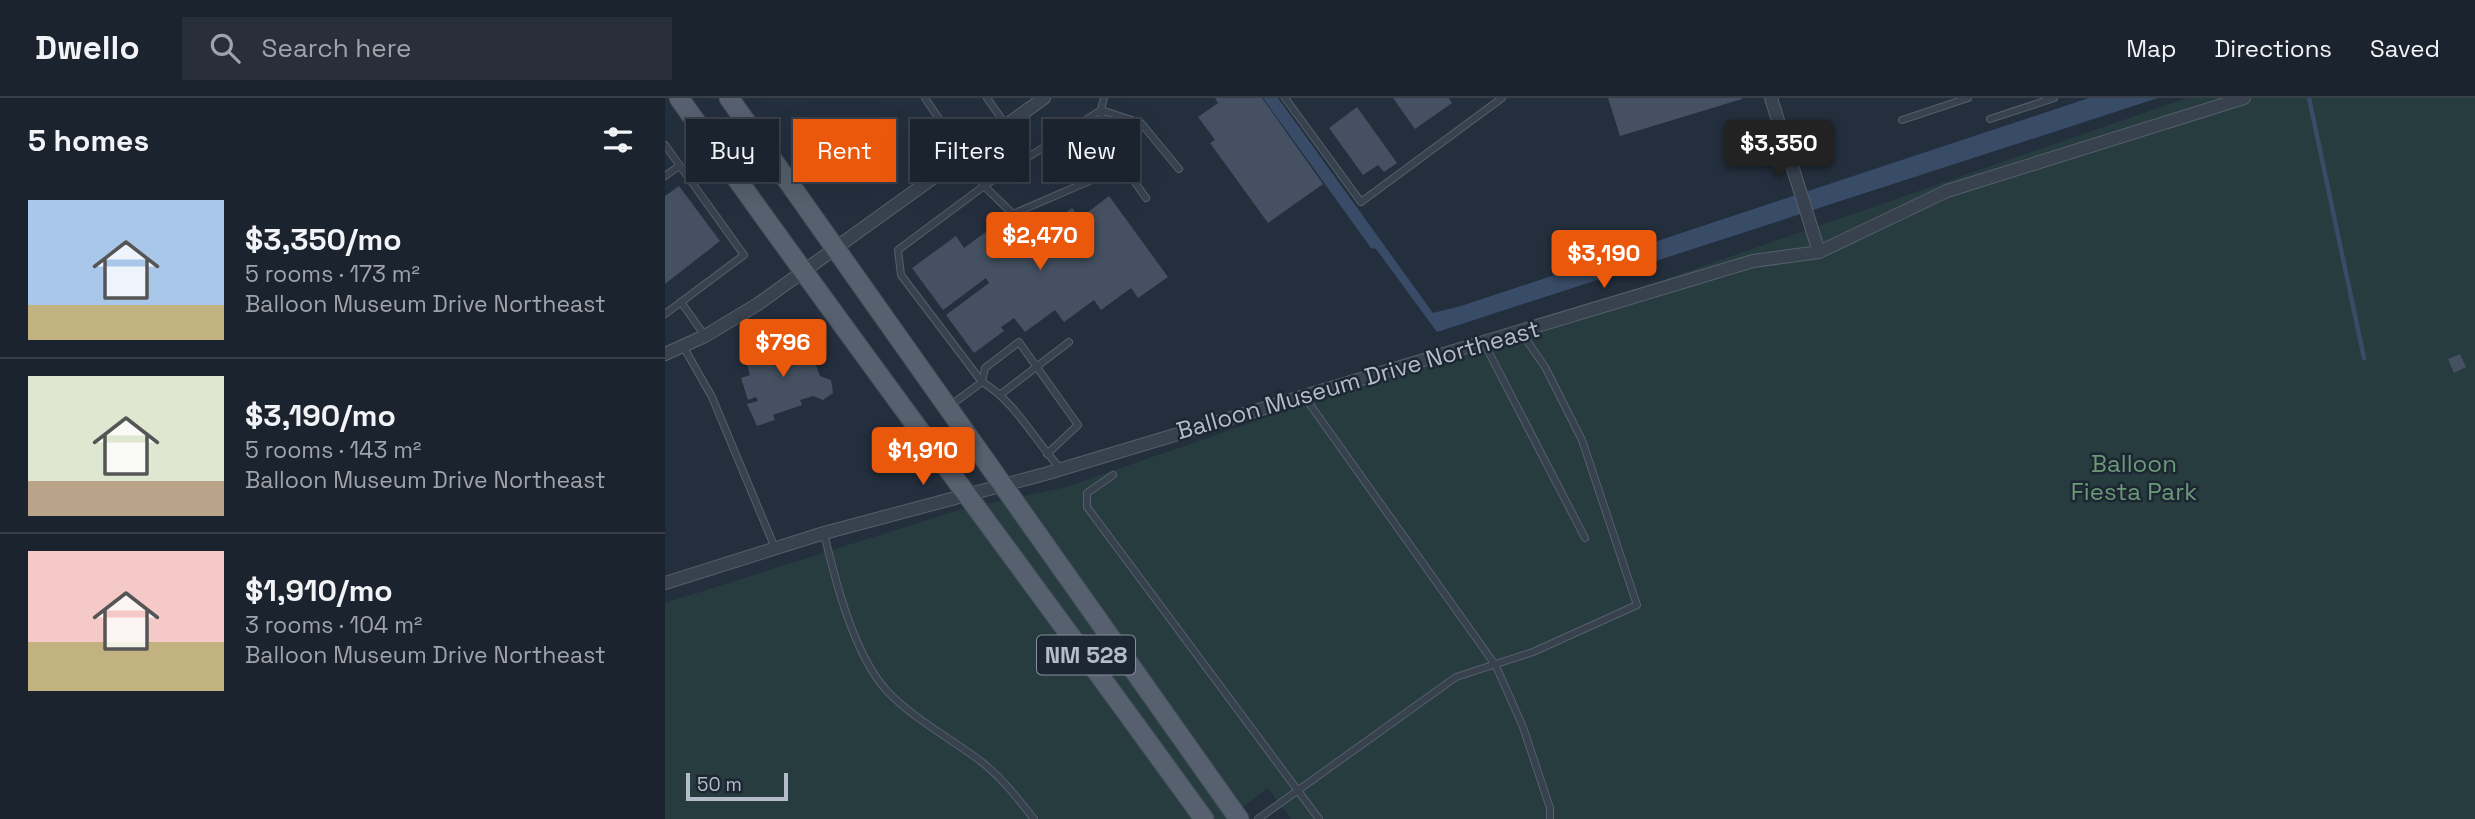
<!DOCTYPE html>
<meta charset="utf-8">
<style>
:root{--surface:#1b232e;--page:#282f3a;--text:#f1f3f6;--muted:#a0a4aa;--line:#39404a;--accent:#ea580c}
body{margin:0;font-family:"Space Grotesk",sans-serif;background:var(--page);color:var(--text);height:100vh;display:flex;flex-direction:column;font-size:26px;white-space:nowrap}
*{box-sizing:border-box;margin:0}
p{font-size:23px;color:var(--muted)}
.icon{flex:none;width:38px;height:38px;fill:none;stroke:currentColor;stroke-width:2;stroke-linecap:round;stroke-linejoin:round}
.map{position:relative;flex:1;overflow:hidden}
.drawer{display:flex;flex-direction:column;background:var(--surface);width:665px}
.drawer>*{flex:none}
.guide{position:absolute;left:21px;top:21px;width:665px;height:63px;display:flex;gap:14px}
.scale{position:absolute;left:21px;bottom:18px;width:102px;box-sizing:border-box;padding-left:7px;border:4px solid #b4bcc9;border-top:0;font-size:19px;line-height:24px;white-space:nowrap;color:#b4bcc9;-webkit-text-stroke:5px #1d2633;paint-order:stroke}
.price{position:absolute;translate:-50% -60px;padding:0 16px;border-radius:7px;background:var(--accent);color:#fff;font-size:23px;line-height:46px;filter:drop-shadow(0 2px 4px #0008)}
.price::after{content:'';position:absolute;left:50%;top:42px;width:21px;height:16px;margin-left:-10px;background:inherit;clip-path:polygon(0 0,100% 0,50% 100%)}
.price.current{background:#222;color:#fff}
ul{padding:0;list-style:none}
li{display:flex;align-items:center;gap:21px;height:175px;padding:0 28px}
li+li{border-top:2px solid var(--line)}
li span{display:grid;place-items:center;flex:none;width:196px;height:140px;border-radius:0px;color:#555}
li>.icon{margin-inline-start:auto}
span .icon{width:84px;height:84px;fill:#fffc;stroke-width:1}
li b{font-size:30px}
h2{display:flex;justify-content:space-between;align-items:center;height:84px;padding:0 28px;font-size:30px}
.tag{padding:0 24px;border-radius:0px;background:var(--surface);box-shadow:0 7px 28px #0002,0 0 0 2px var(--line);font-size:24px;line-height:63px}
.tag.current{background:var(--accent);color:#fff}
header{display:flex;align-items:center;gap:42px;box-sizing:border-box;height:98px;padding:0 35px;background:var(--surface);border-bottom:2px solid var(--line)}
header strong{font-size:33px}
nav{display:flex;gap:38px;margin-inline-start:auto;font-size:24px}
.search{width:490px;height:63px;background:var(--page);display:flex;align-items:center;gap:18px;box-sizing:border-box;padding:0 24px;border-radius:0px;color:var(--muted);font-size:26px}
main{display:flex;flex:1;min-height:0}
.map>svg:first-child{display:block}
.green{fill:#263c3f}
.water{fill:#394c67}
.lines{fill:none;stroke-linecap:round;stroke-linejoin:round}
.stream{stroke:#394c67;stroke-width:4.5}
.building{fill:#455162}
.lane-casing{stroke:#565f6c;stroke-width:8}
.street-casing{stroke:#565f6c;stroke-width:14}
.primary-casing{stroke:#414a57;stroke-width:21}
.lane{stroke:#38414e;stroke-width:6}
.street{stroke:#38414e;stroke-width:12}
.primary{stroke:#56606e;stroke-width:19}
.labels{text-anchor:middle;stroke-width:5;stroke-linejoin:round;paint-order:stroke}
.shield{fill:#1d2633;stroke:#878f9c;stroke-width:2}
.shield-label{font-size:23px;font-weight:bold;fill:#b4bcc9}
.street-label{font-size:24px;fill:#b4bcc9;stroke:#1d2633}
.park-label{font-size:24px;fill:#6b9a76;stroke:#1d2633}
</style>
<header>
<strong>Dwello</strong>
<div class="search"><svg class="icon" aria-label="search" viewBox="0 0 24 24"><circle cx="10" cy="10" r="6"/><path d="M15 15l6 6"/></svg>Search here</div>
<nav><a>Map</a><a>Directions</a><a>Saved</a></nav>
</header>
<main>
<section class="drawer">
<h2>5 homes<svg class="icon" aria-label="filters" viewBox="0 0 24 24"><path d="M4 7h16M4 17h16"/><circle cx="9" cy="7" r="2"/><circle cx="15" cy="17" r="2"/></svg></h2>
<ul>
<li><span style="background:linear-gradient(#a9c7e8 75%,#c2b280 0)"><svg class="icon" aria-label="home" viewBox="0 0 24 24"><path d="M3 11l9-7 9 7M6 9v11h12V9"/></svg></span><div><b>$3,350/mo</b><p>5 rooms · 173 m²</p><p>Balloon Museum Drive Northeast</p></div></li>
<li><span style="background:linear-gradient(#dfe7d0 75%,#b9a48a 0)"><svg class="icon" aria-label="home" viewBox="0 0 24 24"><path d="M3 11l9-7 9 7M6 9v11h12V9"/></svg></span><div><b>$3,190/mo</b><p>5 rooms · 143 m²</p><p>Balloon Museum Drive Northeast</p></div></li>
<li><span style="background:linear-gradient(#f6c9c9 65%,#c2b280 0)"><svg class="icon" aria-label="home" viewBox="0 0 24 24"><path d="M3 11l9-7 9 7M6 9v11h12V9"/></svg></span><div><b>$1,910/mo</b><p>3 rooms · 104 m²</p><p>Balloon Museum Drive Northeast</p></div></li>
</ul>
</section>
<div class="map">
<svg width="1810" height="721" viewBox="0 0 1810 721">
<rect width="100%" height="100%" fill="#242f3e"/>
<path class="green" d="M1522,0h288v721h-1184l-23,-31 -42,31h-561v-216l297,-94 104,-22z"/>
<path class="water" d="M598,0h15l155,215 28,-7 628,-208h69l-721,234 -61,-83 -5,-1z"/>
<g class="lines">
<path class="stream" d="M1644,0l55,260"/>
</g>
<g class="building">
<path d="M550,0h47l61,86 -55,39 -58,-80 5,-3 -17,-23 20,-14z"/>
<path d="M728,0h56l3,5 -37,26z"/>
<path d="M943,0h134v1l-122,37z"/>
<path d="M692,9l40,56 -13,9 -6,-7 -15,10 -34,-47z"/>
<path d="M14,88l41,55 -55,43v-88z"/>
<path d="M444,98l59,81 -30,21 -7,-10 -30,22 -7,-10 -30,22 -9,-12 -30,22 -11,-14 -13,9 3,4 -30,22 -28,-38 43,-32 -3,-5 -43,32 -31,-42 44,-32 8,12 30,-22 11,15 30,-22 7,11 30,-22 8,10z"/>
<path d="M140,236l15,42 11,4 2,13 -10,7 -10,-4 -13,4 2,5 -29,10 2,5 -18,6 -10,-22 11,-3 -2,-4 -8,3 -7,-22 9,-3 -6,-19z"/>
<path d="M1795,256l6,13 -12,6 -6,-14z"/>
</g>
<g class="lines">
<g class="lane-casing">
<g id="lane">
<path d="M260,0l59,88 117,-76 3,-12"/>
<path d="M322,0l19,27"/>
<path d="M620,0l76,104 141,-104"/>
<path d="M1325,21l64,-21"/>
<path d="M1237,22l66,-22"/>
<path d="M0,47l79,110 -79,59"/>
<path d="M0,78l14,-10"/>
<path d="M481,100l-41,-58 -4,-30 40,13 38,46"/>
<path d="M16,204l24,34"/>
<path d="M819,245l101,195"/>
<path d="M18,248l29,51 63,151"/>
<path d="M336,296l68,-52"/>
<path d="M639,298l192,270 27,61 27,81v11"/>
<path d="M286,307l31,-23 -81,-107 -3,-25 86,-64 29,28 111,-48"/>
<path d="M382,356l31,-29 -59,-83 -34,26 -3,14c34,20 52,58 78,86"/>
<path d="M448,377l-26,18v14l232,312"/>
<path d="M159,435c11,47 30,123 64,159 27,28 64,47 95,71 20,16 35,36 51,56"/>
<path d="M593,721l198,-142 77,-25 104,-47 -55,-165 -37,-73 -24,-35"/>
</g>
</g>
<g class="street-casing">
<g id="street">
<path d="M1106,0l48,154"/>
<path d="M0,256l40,-18 53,-32 286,-206"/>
<path d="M0,485l159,-50 221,-59 708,-213 66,-9 128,-61 297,-93"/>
</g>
</g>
<g class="primary-casing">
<g id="primary">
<path d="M14,0c172,243 351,480 525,721"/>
<path d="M64,0l510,721"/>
</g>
</g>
<use href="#lane" class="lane"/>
<use href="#street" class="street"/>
<use href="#primary" class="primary"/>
</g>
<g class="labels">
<rect class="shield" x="372" y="537.5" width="98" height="39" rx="5"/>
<g class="shield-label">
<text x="421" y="565">NM 528</text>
</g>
<g class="street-label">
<text transform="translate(693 282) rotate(-16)" y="8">Balloon Museum Drive Northeast</text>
</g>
<g class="park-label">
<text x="1469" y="374">Balloon<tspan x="1469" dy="28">Fiesta Park</tspan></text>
</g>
</g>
</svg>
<div class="scale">50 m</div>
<b class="price current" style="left:1114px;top:82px">$3,350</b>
<b class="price" style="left:375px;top:174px">$2,470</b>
<b class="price" style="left:939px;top:192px">$3,190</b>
<b class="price" style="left:118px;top:281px">$796</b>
<b class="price" style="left:258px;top:389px">$1,910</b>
<div class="guide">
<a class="tag">Buy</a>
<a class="tag current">Rent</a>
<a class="tag">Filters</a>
<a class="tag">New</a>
</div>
</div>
</main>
